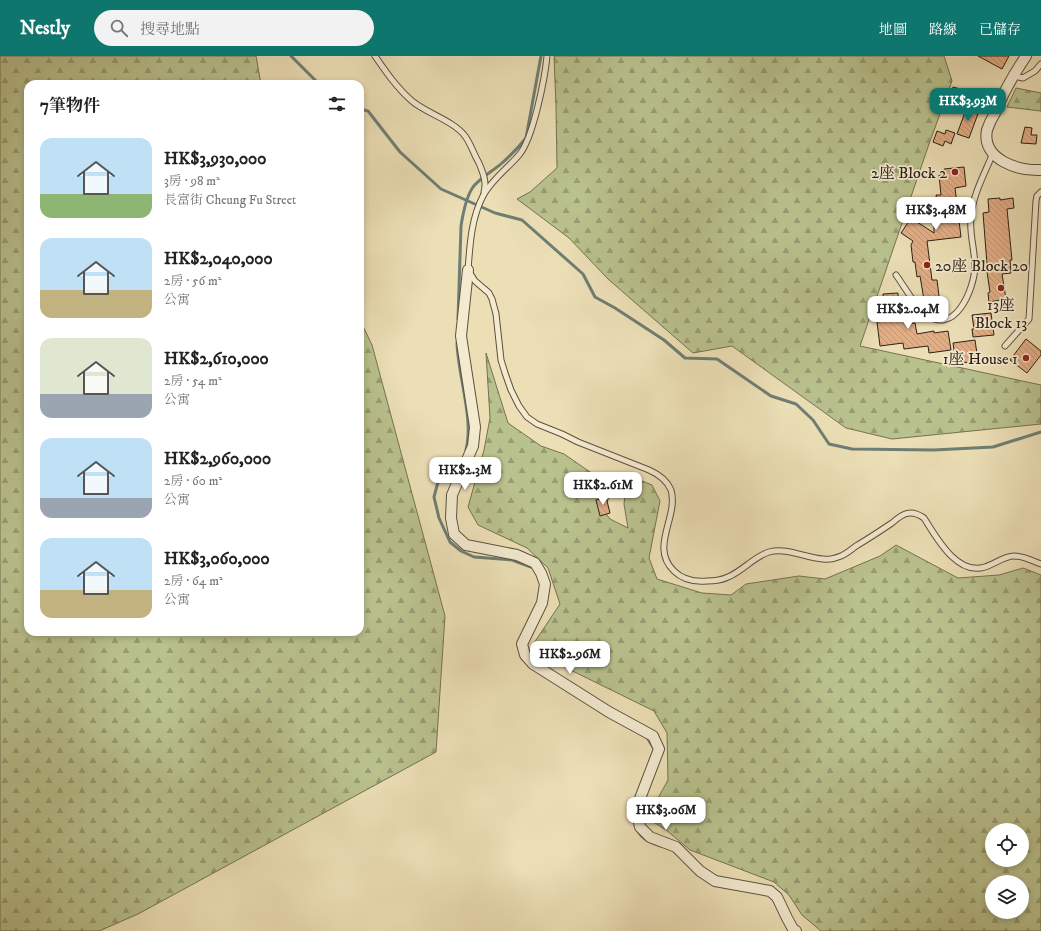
<!DOCTYPE html>
<html lang="zh-TW">
<meta charset="utf-8">
<style>
:root{--surface:#fff;--page:#f2f2f2;--text:#222;--muted:#767676;--accent:#0f766e}
body{margin:0;font-family:"IM FELL DW Pica","Noto Serif TC",serif;background:var(--page);color:var(--text);height:100vh;display:flex;flex-direction:column;font-size:15px;white-space:nowrap}
*{box-sizing:border-box;margin:0}
p{font-size:13px;color:var(--muted)}
.icon{flex:none;width:22px;height:22px;fill:none;stroke:currentColor;stroke-width:2;stroke-linecap:round;stroke-linejoin:round}
.map{position:relative;flex:1;overflow:hidden}
.side{position:absolute;left:24px;top:24px;width:340px;height:556px;display:flex;flex-direction:column;background:var(--surface);border-radius:12px;box-shadow:0 2px 6px #0003}
.side>*{flex:none}
.buttons{position:absolute;left:985px;top:767px;display:grid;gap:8px}
.buttons a{display:grid;place-items:center;width:44px;height:44px;border-radius:50%;background:var(--surface);box-shadow:0 2px 6px #0003;font-size:20px}
.price{position:absolute;translate:-50% -34px;padding:0 9px;border-radius:8px;background:#fff;color:#222;font-size:13px;line-height:26px;filter:drop-shadow(0 1px 2px #0008)}
.price::after{content:'';position:absolute;left:50%;top:24px;width:12px;height:9px;margin-left:-6px;background:inherit;clip-path:polygon(0 0,100% 0,50% 100%)}
.price.active{background:var(--accent);color:#fff}
ul{padding:0;list-style:none}
li{display:flex;align-items:center;gap:12px;height:100px;padding:0 16px}
li span{display:grid;place-items:center;flex:none;width:112px;height:80px;border-radius:12px;color:#555}
li>.icon{margin-inline-start:auto}
span .icon{width:48px;height:48px;fill:#fffc;stroke-width:1}
li b{font-size:17px}
h2{display:flex;justify-content:space-between;align-items:center;height:48px;padding:0 16px;font-size:17px}
header{display:flex;align-items:center;gap:24px;box-sizing:border-box;height:56px;padding:0 20px;background:var(--accent);color:#fff}
header strong{font-size:19px}
nav{display:flex;gap:22px;margin-inline-start:auto;font-size:14px}
.search{width:280px;height:36px;background:var(--page);display:flex;align-items:center;gap:10px;box-sizing:border-box;padding:0 14px;border-radius:22px;color:var(--muted);font-size:15px}
.map>svg:first-child{display:block}
.forest{fill:url(#forest-firs);stroke:#747252;fill-rule:evenodd}
.lines{fill:none;stroke-linecap:round;stroke-linejoin:round}
.stream{stroke:#6e7e74;stroke-width:3}
.building{fill:url(#building-back-hatch);stroke:#2e2216}
.lane-casing{stroke:#5e513e;stroke-width:7}
.street-casing{stroke:#5e513e;stroke-width:12}
.lane{stroke:#f3ead0;stroke-width:5}
.street{stroke:#f3ead0;stroke-width:10}
.poi-dot{fill:#8f2418;stroke:#f3ead0;stroke-width:1.5}
.labels{text-anchor:middle;stroke-width:3.5;stroke-linejoin:round;paint-order:stroke}
.poi-label{font-size:16px;fill:#2e2216;stroke:#f3ead0;text-anchor:end}
</style>
<header>
<strong>Nestly</strong>
<div class="search"><svg class="icon" aria-label="search" viewBox="0 0 24 24"><circle cx="10" cy="10" r="6"/><path d="M15 15l6 6"/></svg>搜尋地點</div>
<nav><a>地圖</a><a>路線</a><a>已儲存</a></nav>
</header>
<div class="map">
<svg width="1041" height="875" viewBox="0 0 1041 875">
<defs>
<pattern id="forest-firs" width="22" height="20" patternUnits="userSpaceOnUse"><rect width="22" height="20" fill="#b9c18d"/><path d="M5 1l3.5 6h-7zM16 11l3.5 6h-7z" fill="#979c72"/></pattern>
<pattern id="building-back-hatch" width="6" height="6" patternUnits="userSpaceOnUse"><rect width="6" height="6" fill="#e3ae85"/><path d="M-1 5l2 2M0 0l6 6M5-1l2 2" fill="none" stroke="#c39572"/></pattern>
</defs>
<rect width="100%" height="100%" fill="#ecdfb6"/>
<filter id="stains"><feTurbulence type="fractalNoise" baseFrequency=".005" numOctaves="4"/><feColorMatrix values="0 0 0 0 .2 0 0 0 0 .09 0 0 0 0 .02 0 0 0 .5 -.17"/></filter>
<radialGradient id="worn" r=".72"><stop offset=".6" stop-color="#630" stop-opacity="0"/><stop offset="1" stop-color="#630" stop-opacity=".3"/></radialGradient>
<g class="forest">
<path d="M0,0h256l5,28h-233v548h332v-312l12,25 73,271 -9,136 -298,162 -39,17h-99z"/>
<path d="M554,0h390l8,25 -23,63 -69,202 181,39v39l-149,15 -46,-11 -114,-82 -39,7 -85,-74 -39,-41 -52,-39 13,-7 27,-24 -1,-62z"/>
<path d="M1016,32l25,5v18l-34,-4z"/>
<path d="M486,297l22,70 33,23 23,8 39,27 9,12 -10,16 8,10 18,9 -4,-24 3,-29 25,10 8,16 -11,57 8,21 45,14 29,2 15,-11 53,-8 26,3 55,-23 16,-11 62,33 41,-3 24,-7 18,7v356h-220l-19,-16 -13,-20 -15,-13 -84,-32 -24,-20 -19,-12 21,-38 -1,-47 -13,-22 -110,-54 -10,-14 26,-39 -12,-36 -21,-20 -49,-23 -10,-18 16,-57 6,-32zM992,774h30v30h-30zM992,826h30v30h-30z"/>
</g>
<g class="lines">
<g class="stream">
<path d="M291,0l28,28"/>
<path d="M360,53l8,2 32,41 41,37 54,24 27,7 61,54 12,23 20,11 49,32 21,18 32,1 54,37 25,8 17,16 16,24 23,5 82,1 59,-3 48,-15"/>
<path d="M458,263l3,-93c2,-13 5,-29 12,-39 8,-10 20,-16 29,-24 9,-8 17,-16 24,-25l15,-82"/>
<path d="M457,287c1,34 17,75 9,107"/>
<path d="M464,401l-14,11 -12,14 -4,15 5,21 11,24 11,9 13,6 38,3 19,7"/>
<path d="M646,680l7,11"/>
<path d="M637,773c4,10 14,14 24,17"/>
</g>
</g>
<g class="building">
<path d="M978,0h31l-7,13z"/>
<path d="M953,31l11,3 -2,5 6,2 -4,11 -9,-3 2,-4 -8,-3z"/>
<path d="M967,51l12,4 -10,27 -12,-4z"/>
<path d="M1025,71l7,1 -1,7h6l-1,9 -15,-1z"/>
<path d="M946,74l9,3 -4,11 -6,-3 -2,5 -10,-4 4,-11 8,3z"/>
<path d="M964,111l2,19 -11,2 6,49 -34,4 5,39h5l3,24 -15,2 -5,-30 -3,1 -2,-15h-2l-2,-17 2,-4 -12,-8 10,-15 23,15v-7l5,-1 -1,-15 -6,1 -1,-10h6l-1,-6h5l-2,-20 6,-1 -1,-5z"/>
<path d="M1000,142v2l13,-2 1,10 -7,1 5,51h-2l1,13 -9,1 4,25 -17,3 -1,-9 2,-1 -4,-27 1,-1 -4,-51 6,-1 -1,-13z"/>
<path d="M898,237v4h2l1,8 4,-1 2,20 8,-1 2,11 17,-3v2l14,-2 3,19 -22,3 -1,-7 -24,3 -1,-6 -23,3 -3,-24 12,-2 -2,-15h-3l-1,-11z"/>
<path d="M991,257l3,22 -21,2 -1,-8h2l-2,-14z"/>
<path d="M1026,283l15,12v4l-14,18 -17,-13z"/>
<path d="M975,284l3,21 -22,3 -3,-21z"/>
<path d="M606,441l4,16 -10,3 -4,-16z"/>
</g>
<g class="lines">
<g class="lane-casing">
<g id="lane">
<path d="M375,0c11,16 22,32 37,45 14,12 42,20 53,35 6,8 9,19 14,27 4,10 8,19 5,29"/>
<path d="M547,0c-2,22 -14,83 -28,99 -11,13 -28,25 -36,41 -12,23 -13,49 -15,74l7,11 14,12 3,6 4,15 5,46 4,13 6,17 8,16 8,11 10,7 25,10 16,8 71,28c9,4 18,10 22,20 8,27 -22,57 3,81 9,9 21,11 33,10 7,0 15,-1 21,-4 15,-6 25,-20 41,-25 18,-5 36,6 54,7 5,1 13,-1 18,-3 5,-2 10,-6 15,-10 12,-7 24,-15 36,-23 11,-10 19,-14 32,-5 12,19 33,58 61,49 10,-3 19,-11 29,-11 9,0 19,5 27,8"/>
<path d="M1014,20l9,2 12,-7 6,-7"/>
<path d="M896,219c9,12 17,29 29,38 29,25 49,-23 50,-46 0,-17 -6,-33 -4,-51 2,-22 14,-43 22,-63"/>
<path d="M1005,290l24,-27 7,-118 1,-5 4,-4"/>
</g>
</g>
<g class="street-casing">
<g id="street">
<path d="M1026,0c-12,18 -23,37 -31,57 -3,5 -6,11 -8,17 -6,30 32,41 54,40"/>
<path d="M468,214l-7,66 14,91 -2,19 -21,49 -1,23 3,16 12,11 51,10 18,8 6,10 4,11 -3,19 -20,41 3,11 8,9 76,48 44,24 6,13 -23,60 4,18 10,10 26,10 24,24 15,10 55,10 7,6 10,21 6,11 3,2"/>
</g>
</g>
<use href="#lane" class="lane"/>
<use href="#street" class="street"/>
</g>
<g class="poi-dot">
<circle cx="955" cy="116" r="4"/>
<circle cx="927" cy="209" r="4"/>
<circle cx="1001" cy="232" r="4"/>
<circle cx="1026" cy="302" r="4"/>
</g>
<g class="labels">
<g class="poi-label">
<text x="947" y="122">2座 Block 2</text>
<text x="935" y="215" text-anchor="start">20座 Block 20</text>
<text x="1001" y="254" text-anchor="middle">13座<tspan x="1001" dy="18">Block 13</tspan></text>
<text x="1018" y="308">1座 House 1</text>
</g>
</g>
<rect width="100%" height="100%" filter="url(#stains)"/>
<rect width="100%" height="100%" fill="url(#worn)"/>
</svg>
<div class="buttons">
<a><svg class="icon" aria-label="locate" viewBox="0 0 24 24"><circle cx="12" cy="12" r="6"/><path d="M12 2v4M12 18v4M2 12h4M18 12h4"/></svg></a>
<a><svg class="icon" aria-label="layers" viewBox="0 0 24 24"><path d="M12 4l9 5-9 5-9-5zM3 14l9 5 9-5"/></svg></a>
</div>
<b class="price active" style="left:968px;top:66px">HK$3.93M</b>
<b class="price" style="left:936px;top:175px">HK$3.48M</b>
<b class="price" style="left:908px;top:274px">HK$2.04M</b>
<b class="price" style="left:465px;top:435px">HK$2.3M</b>
<b class="price" style="left:603px;top:450px">HK$2.61M</b>
<b class="price" style="left:570px;top:619px">HK$2.96M</b>
<b class="price" style="left:666px;top:775px">HK$3.06M</b>
<section class="side">
<h2>7筆物件<svg class="icon" aria-label="filters" viewBox="0 0 24 24"><path d="M4 7h16M4 17h16"/><circle cx="9" cy="7" r="2"/><circle cx="15" cy="17" r="2"/></svg></h2>
<ul>
<li><span style="background:linear-gradient(#bfe0f5 70%,#8fb573 0)"><svg class="icon" aria-label="home" viewBox="0 0 24 24"><path d="M3 11l9-7 9 7M6 9v11h12V9"/></svg></span><div><b>HK$3,930,000</b><p>3房 · 98 m²</p><p>長富街 Cheung Fu Street</p></div></li>
<li><span style="background:linear-gradient(#bfe0f5 65%,#c2b280 0)"><svg class="icon" aria-label="home" viewBox="0 0 24 24"><path d="M3 11l9-7 9 7M6 9v11h12V9"/></svg></span><div><b>HK$2,040,000</b><p>2房 · 56 m²</p><p>公寓</p></div></li>
<li><span style="background:linear-gradient(#dfe7d0 70%,#9aa5b1 0)"><svg class="icon" aria-label="home" viewBox="0 0 24 24"><path d="M3 11l9-7 9 7M6 9v11h12V9"/></svg></span><div><b>HK$2,610,000</b><p>2房 · 54 m²</p><p>公寓</p></div></li>
<li><span style="background:linear-gradient(#bfe0f5 75%,#9aa5b1 0)"><svg class="icon" aria-label="home" viewBox="0 0 24 24"><path d="M3 11l9-7 9 7M6 9v11h12V9"/></svg></span><div><b>HK$2,960,000</b><p>2房 · 60 m²</p><p>公寓</p></div></li>
<li><span style="background:linear-gradient(#bfe0f5 65%,#c2b280 0)"><svg class="icon" aria-label="home" viewBox="0 0 24 24"><path d="M3 11l9-7 9 7M6 9v11h12V9"/></svg></span><div><b>HK$3,060,000</b><p>2房 · 64 m²</p><p>公寓</p></div></li>
</ul>
</section>
</div>
